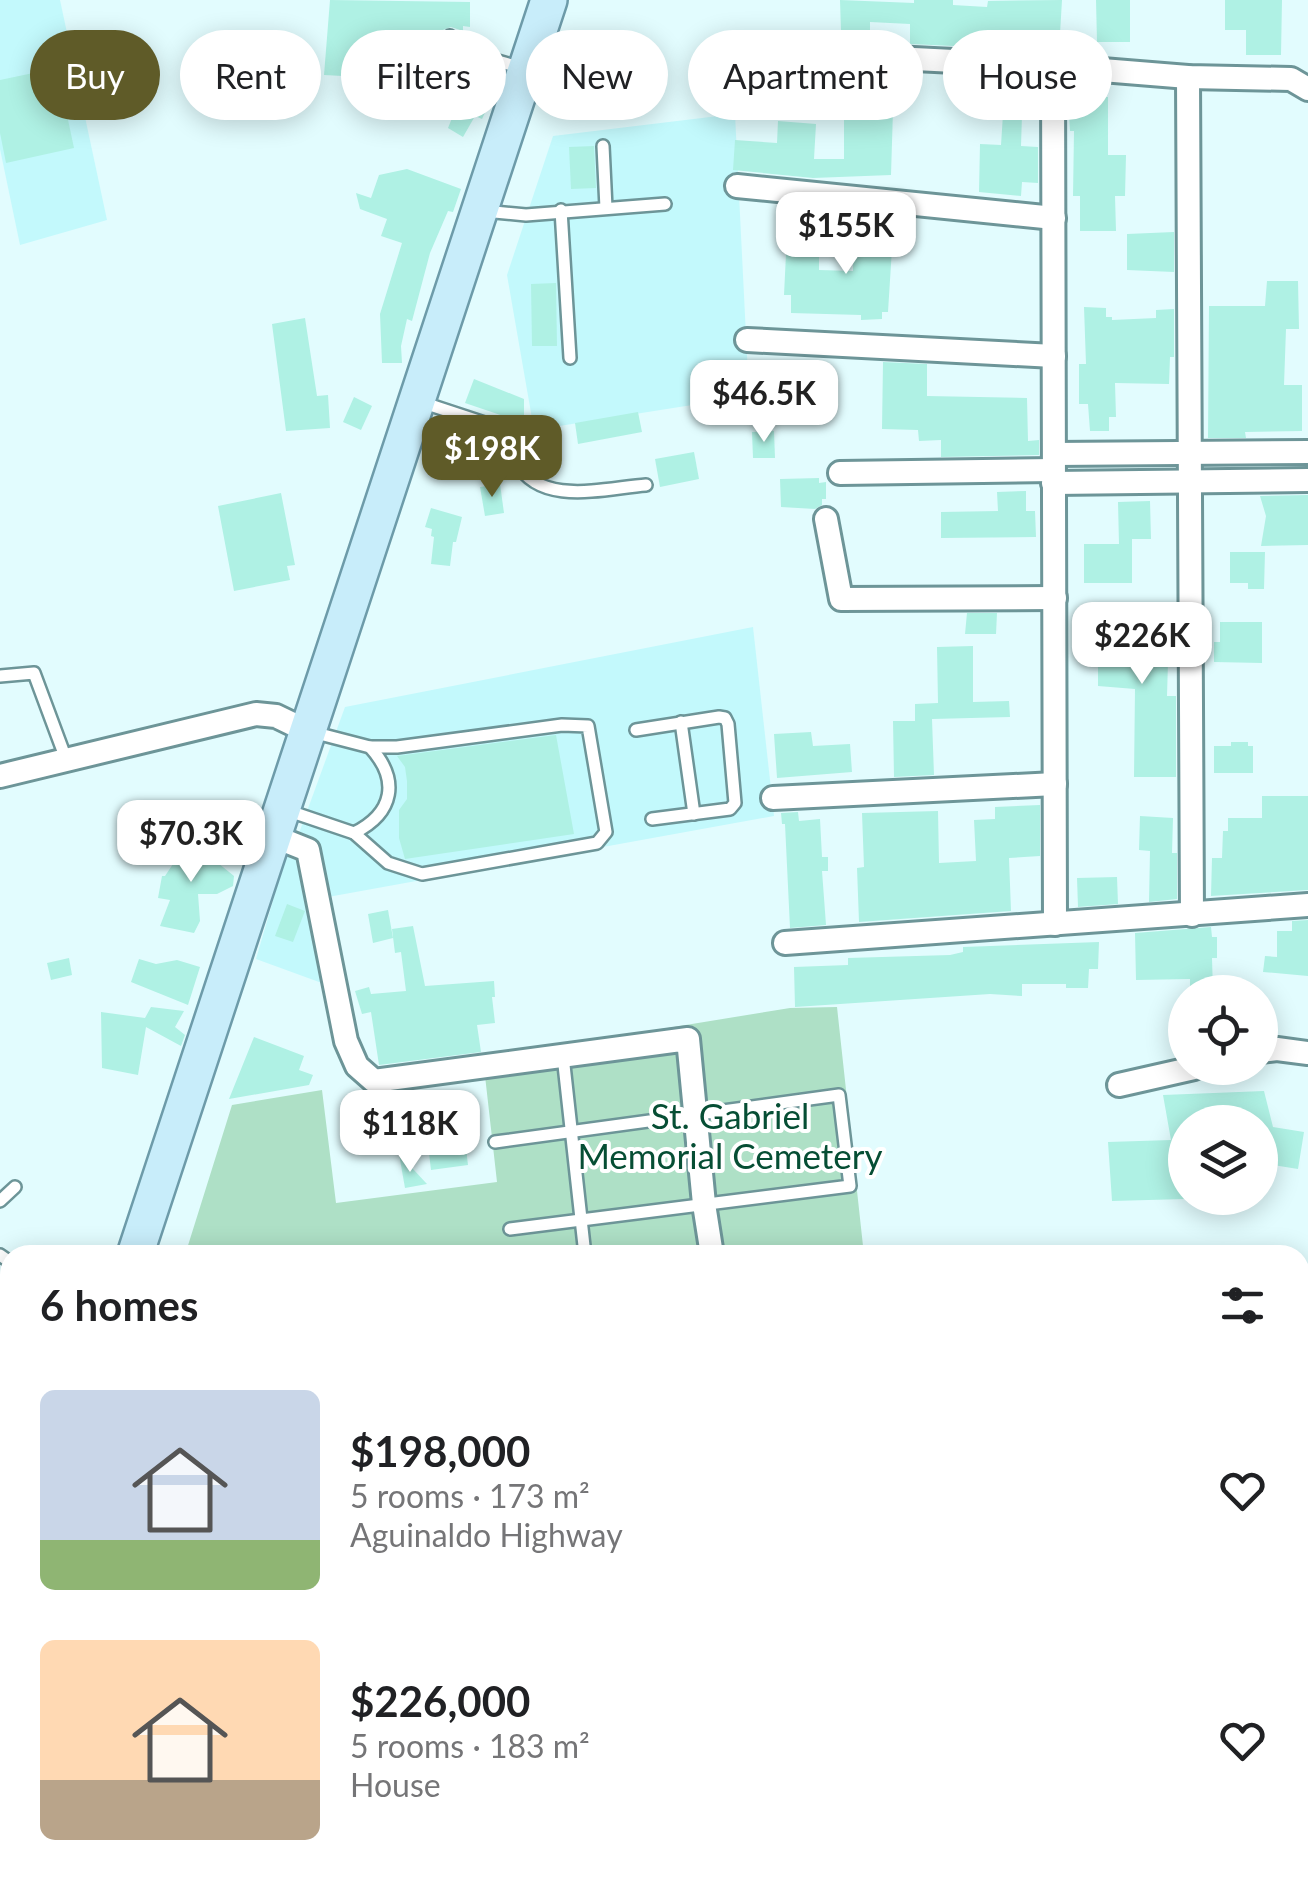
<!DOCTYPE html>
<meta charset="utf-8">
<style>
:root{--surface:#fff;--page:#f2f2f2;--text:#202124;--muted:#757577;--accent:#5f5b28}
body{margin:0;font-family:Lato,sans-serif;background:var(--page);color:var(--text);height:100vh;display:flex;flex-direction:column;font-size:38px;white-space:nowrap}
*{box-sizing:border-box;margin:0}
p{font-size:32px;color:var(--muted)}
.icon{flex:none;width:55px;height:55px;fill:none;stroke:currentColor;stroke-width:2;stroke-linecap:round;stroke-linejoin:round}
.map{position:relative;flex:1;overflow:hidden}
.details{position:absolute;left:0px;top:1245px;width:1310px;height:640px;display:flex;flex-direction:column;background:var(--surface);border-radius:30px 30px 0 0;box-shadow:0 5px 25px #0003}
.details>*{flex:none}
.guide{position:absolute;left:30px;top:30px;width:1250px;height:90px;display:flex;gap:20px}
.buttons{position:absolute;left:1168px;top:975px;display:grid;gap:20px}
.buttons a{display:grid;place-items:center;width:110px;height:110px;border-radius:50%;background:var(--surface);box-shadow:0 5px 25px #0003;font-size:50px}
.price{position:absolute;translate:-50% -85px;padding:0 22px;border-radius:20px;background:#fff;color:#222;font-size:32px;line-height:65px;filter:drop-shadow(0 2px 5px #0008)}
.price::after{content:'';position:absolute;left:50%;top:60px;width:30px;height:22px;margin-left:-15px;background:inherit;clip-path:polygon(0 0,100% 0,50% 100%)}
.price.active{background:var(--accent);color:#fff}
ul{padding:0;list-style:none}
li{display:flex;align-items:center;gap:30px;height:250px;padding:0 40px}
li span{display:grid;place-items:center;flex:none;width:280px;height:200px;border-radius:15px;color:#555}
li>.icon{margin-inline-start:auto}
span .icon{width:120px;height:120px;fill:#fffc;stroke-width:1}
li b{font-size:42px}
h2{display:flex;justify-content:space-between;align-items:center;height:120px;padding:0 40px;font-size:42px}
.chip{padding:0 35px;border-radius:45px;background:var(--surface);box-shadow:0 5px 25px #0003;font-size:35px;line-height:90px}
.chip.active{background:var(--accent);color:#fff}
.map>svg:first-child{display:block}
.built{fill:#c3f9fc}
.green{fill:#aee0c6}
.building{fill:#aff1e4}
.lines{fill:none;stroke-linecap:round;stroke-linejoin:round}
.service-casing{stroke:#6d9598;stroke-width:16}
.minor-casing{stroke:#6d9598;stroke-width:28}
.secondary-casing{stroke:#6d9598;stroke-width:35}
.primary-casing{stroke:#6d9ba9;stroke-width:40}
.service{stroke:#fff;stroke-width:11}
.minor{stroke:#fff;stroke-width:22}
.secondary{stroke:#e4f6fc;stroke-width:30}
.primary{stroke:#c8edfa;stroke-width:35}
.labels{text-anchor:middle;stroke-width:8;stroke-linejoin:round;paint-order:stroke}
.park-label{font-size:35px;fill:#064e34;stroke:#fff}
</style>
<div class="map">
<svg width="1308" height="1885" viewBox="0 0 1308 1885">
<rect width="100%" height="100%" fill="#e2fcfe"/>
<g class="built">
<path d="M0,0h60l47,220 -87,25 -20,-96z"/>
<path d="M735,114l14,282 -215,34 -27,-155 46,-139z"/>
<path d="M753,627l21,189 -446,81 -30,-61 47,-129z"/>
<path d="M288,849l12,4 30,133 -74,-27z"/>
<path d="M0,1744l10,4v127h55l-3,10h-62z"/>
</g>
<g class="green">
<path d="M837,1007l27,248h-679l47,-150 90,-15 14,113 161,-21 -14,-124 307,-50z"/>
<path d="M542,1875h400l1,10h-398z"/>
</g>
<g class="building">
<path d="M330,0l140,2v25l-7,-1v5l-12,-4 -11,4 -3,50 -113,-6z"/>
<path d="M840,0l74,3v-3h39v5l34,2 1,-6 74,-1 -3,51 -149,-7v-20l-40,-2v9l-29,1z"/>
<path d="M1096,0h34v42h-33z"/>
<path d="M1225,0h57l-1,55h-35v-25h-21z"/>
<path d="M57,68l17,80 -68,15 -6,-30v-53z"/>
<path d="M743,69l34,3 -3,39 -34,-3 1,-9 -8,-1 2,-17 7,1z"/>
<path d="M820,69l34,2 -2,38 41,1 -2,65 -78,3 -80,-8 2,-30 42,3 1,-22 38,3 -2,35h30v-44l-27,-2z"/>
<path d="M993,82l45,3v31l-16,-1 -1,31 17,1v36l-16,-1 -1,14 -42,-4 1,-48 21,1 2,-31 -12,-1z"/>
<path d="M465,86l20,8 -3,7 7,3 -7,15 -7,-3 -12,21 -15,-9z"/>
<path d="M1068,97h40v58h18l-1,41h-10l1,35h-36v-35h-7l1,-65h-4z"/>
<path d="M594,146l2,42 -25,1 -2,-42z"/>
<path d="M407,169l54,20 -8,23 -5,-1 -18,42 -18,68 -5,-2 -6,27 1,17h-20l-2,-49 22,-71 -21,-7 6,-17 -27,-10 -4,-16 15,5 8,-23z"/>
<path d="M873,215l21,2 -6,95h-6v7l-21,1v-5l-70,-2v-18h-7l2,-41 33,2v14l34,1 1,-47 18,1z"/>
<path d="M1174,232v40l-47,-2v-36z"/>
<path d="M1267,281h31l1,48h-13l-2,56h18v46l-57,1 1,6h-38l1,-132h56z"/>
<path d="M556,283l1,63h-25l-1,-62z"/>
<path d="M1084,307l22,1v9h6v3l44,-2v-8l18,-1v48h-4l-1,27 -54,-1 1,34h-7v14h-19l-2,-27h-9v-40h7z"/>
<path d="M305,318l12,78 11,-1 2,33 -44,3 -14,-107z"/>
<path d="M883,362l44,2v32l100,2 1,43 11,-1v15l-98,2v-17l-22,1 -1,-11 -36,-1z"/>
<path d="M474,379l50,20v24l-59,-20z"/>
<path d="M354,397l18,9 -11,24 -18,-8z"/>
<path d="M638,412l4,20 -64,12 -3,-21z"/>
<path d="M774,431l1,27h-22l-1,-26z"/>
<path d="M694,452l5,27 -39,8 -5,-28z"/>
<path d="M819,478v5l7,-1v17h-4v6l-7,4 -34,-2 -1,-28z"/>
<path d="M500,484l4,29 -19,3 -5,-29z"/>
<path d="M1026,491v20h9l1,26 -95,1v-26l57,-1 -1,-19z"/>
<path d="M281,493l14,72 -8,1 3,14 -56,11 -16,-85z"/>
<path d="M1308,495v50l-47,1 5,-30 -6,-20z"/>
<path d="M1150,501l1,38h-19v44h-48v-39h35l-1,-42z"/>
<path d="M431,508l31,9 -6,25h-3l-3,24 -19,-2 3,-27 -3,-1 1,-7 -7,-2z"/>
<path d="M1230,552h35l-1,37h-16v-6h-18z"/>
<path d="M967,613h30l-1,21h-31z"/>
<path d="M1137,622h39v40h-8l-1,34h9v81h-42l1,-88 -37,-3v-33h-14v-27l53,-1z"/>
<path d="M1220,622h42v41l-48,-1v-20h6z"/>
<path d="M973,646v56l36,-1 1,16 -78,2 2,56 -40,2 -1,-56h22v-17l23,-1 -1,-56z"/>
<path d="M811,732l2,14 37,-2 2,28 -75,6 -3,-44z"/>
<path d="M556,735l18,99 -169,25 -6,-21v-28l8,-11v-18l-2,-14 -8,-11z"/>
<path d="M1231,742h17v4h5v27h-39v-27h17z"/>
<path d="M1262,796h46v94l-97,6 1,-38h10l1,-27h5v-13h34z"/>
<path d="M1040,805v51l-31,2 2,53 -152,11 -2,-54 7,-1 -2,-54 76,-2 1,52 37,-2 -2,-41 21,-1v-12z"/>
<path d="M798,812l1,9 21,-2 2,38h6v14h-6l4,54 -36,3 -5,-104h-3l-1,-11z"/>
<path d="M1140,816l33,2 -1,35h5v46l-28,3 1,-51 -11,-1z"/>
<path d="M176,842l32,1v12l26,21 -1,10 -16,8h-19l2,27 -6,12 -34,-7 10,-26 -12,-2 4,-22h3l10,-15z"/>
<path d="M1117,877l1,27 -40,3 -1,-29z"/>
<path d="M287,904l18,7 -12,31 -18,-6z"/>
<path d="M388,910l5,28 -20,5 -5,-29z"/>
<path d="M1308,920v56l-45,-4 2,-16 12,1v-26h15v-10z"/>
<path d="M413,926l12,60 69,-5 1,16h-3l3,26 -18,2 4,27 -102,13 -8,-53 -9,2 -7,-23 14,-4 2,7 35,-3 -5,-39 -6,1 -3,-24z"/>
<path d="M1211,927l1,10h5v21h-5l1,34h-23v-13l-54,1 -1,-47z"/>
<path d="M1099,942l-1,27h-9l-1,19h-22v-4h-44v12l-32,-2 -195,13 -1,-40 54,-2v-7l102,-3 13,-3v-5z"/>
<path d="M69,958l3,17 -21,5 -4,-17z"/>
<path d="M139,959l17,5 21,-4 23,7 -12,38 -57,-23z"/>
<path d="M151,1007l33,4 -9,16 10,8 -4,11 -35,-19 -8,48 -36,-7 -1,-56 44,6z"/>
<path d="M254,1037l50,19 -5,14 14,5 -4,10 -80,14z"/>
<path d="M1264,1091l9,36 31,5 -6,37 -38,-6v-41h-75v77l-73,2 -4,-59 63,-2 -8,-45z"/>
<path d="M406,1092l10,31 -22,7 -11,-32z"/>
<path d="M464,1132l4,33 -37,5 -4,-34z"/>
<path d="M399,1154l28,30 -22,4z"/>
</g>
<g class="lines">
<g class="service-casing">
<g id="service">
<path d="M450,36l20,17 52,15"/>
<path d="M603,146l3,62"/>
<path d="M561,210l9,148"/>
<path d="M484,211l42,4 139,-11"/>
<path d="M421,402l82,27 5,4c4,9 3,20 9,30 24,44 88,25 129,22"/>
<path d="M0,676l34,-3 32,86"/>
<path d="M681,722l13,92"/>
<path d="M636,730l83,-13 6,1 3,6 7,79 -5,6 -78,10"/>
<path d="M286,810l68,23 34,30 34,11 175,-31 9,-11 -18,-106 -26,-1 -165,22h-27l-58,-15"/>
<path d="M354,833c40,-20 46,-53 16,-86"/>
<path d="M563,1056l22,199"/>
<path d="M495,1142l344,-47 11,91 -340,43"/>
<path d="M0,1201l15,-14"/>
<path d="M0,1255l10,7"/>
<path d="M1301,1834l1,-31"/>
</g>
</g>
<g class="minor-casing">
<g id="minor">
<path d="M720,49l333,17 135,11 103,2 17,10"/>
<path d="M1053,66l2,858"/>
<path d="M1188,77l4,838"/>
<path d="M737,186l317,32"/>
<path d="M747,340l307,16"/>
<path d="M1054,454l254,-2"/>
<path d="M840,473l213,-3"/>
<path d="M1053,483l255,-3"/>
<path d="M826,519l15,80 214,-1"/>
<path d="M0,776l256,-62 20,2 31,15"/>
<path d="M773,798l282,-14"/>
<path d="M273,836l35,14 38,191 11,25 17,15 314,-42 16,165 8,51"/>
<path d="M785,943l523,-38"/>
<path d="M1260,1051l17,-2 31,4"/>
<path d="M1119,1085l75,-17"/>
<path d="M1300,1490l8,1"/>
<path d="M1300,1586h8"/>
<path d="M0,1726l10,3"/>
<path d="M407,1875l1,10"/>
<path d="M620,1875l2,10"/>
<path d="M740,1875l2,10"/>
<path d="M936,1875l2,10"/>
<path d="M968,1875l1,10"/>
<path d="M1141,1875l44,10"/>
<path d="M1076,1885l2,-10"/>
</g>
</g>
<g class="secondary-casing">
<g id="secondary">
<path d="M1300,1648l8,-41"/>
<path d="M1300,1799l8,-5"/>
<path d="M1251,1885l2,-10"/>
</g>
</g>
<g class="primary-casing">
<g id="primary">
<path d="M135,1255l414,-1255"/>
<path d="M0,1662l10,-30"/>
</g>
</g>
<use href="#service" class="service"/>
<use href="#minor" class="minor"/>
<use href="#secondary" class="secondary"/>
<use href="#primary" class="primary"/>
</g>
<g class="labels">
<g class="park-label">
<text x="730" y="1129">St. Gabriel<tspan x="730" dy="40">Memorial Cemetery</tspan></text>
</g>
</g>
</svg>
<div class="buttons">
<a><svg class="icon" aria-label="locate" viewBox="0 0 24 24"><circle cx="12" cy="12" r="6"/><path d="M12 2v4M12 18v4M2 12h4M18 12h4"/></svg></a>
<a><svg class="icon" aria-label="layers" viewBox="0 0 24 24"><path d="M12 4l9 5-9 5-9-5zM3 14l9 5 9-5"/></svg></a>
</div>
<b class="price" style="left:846px;top:277px">$155K</b>
<b class="price" style="left:764px;top:445px">$46.5K</b>
<b class="price active" style="left:492px;top:500px">$198K</b>
<b class="price" style="left:1142px;top:687px">$226K</b>
<b class="price" style="left:191px;top:885px">$70.3K</b>
<b class="price" style="left:410px;top:1175px">$118K</b>
<div class="guide">
<a class="chip active">Buy</a>
<a class="chip">Rent</a>
<a class="chip">Filters</a>
<a class="chip">New</a>
<a class="chip">Apartment</a>
<a class="chip">House</a>
</div>
<section class="details">
<h2>6 homes<svg class="icon" aria-label="filters" viewBox="0 0 24 24"><path d="M4 7h16M4 17h16"/><circle cx="9" cy="7" r="2"/><circle cx="15" cy="17" r="2"/></svg></h2>
<ul>
<li><span style="background:linear-gradient(#c9d6e8 75%,#8fb573 0)"><svg class="icon" aria-label="home" viewBox="0 0 24 24"><path d="M3 11l9-7 9 7M6 9v11h12V9"/></svg></span><div><b>$198,000</b><p>5 rooms · 173 m²</p><p>Aguinaldo Highway</p></div><svg class="icon" aria-label="heart" viewBox="0 0 24 24"><path d="M12 20l-8-8c-3-5 5-10 8-4 3-6 11-1 8 4z"/></svg></li>
<li><span style="background:linear-gradient(#ffd9b3 70%,#b9a48a 0)"><svg class="icon" aria-label="home" viewBox="0 0 24 24"><path d="M3 11l9-7 9 7M6 9v11h12V9"/></svg></span><div><b>$226,000</b><p>5 rooms · 183 m²</p><p>House</p></div><svg class="icon" aria-label="heart" viewBox="0 0 24 24"><path d="M12 20l-8-8c-3-5 5-10 8-4 3-6 11-1 8 4z"/></svg></li>
</ul>
</section>
</div>
